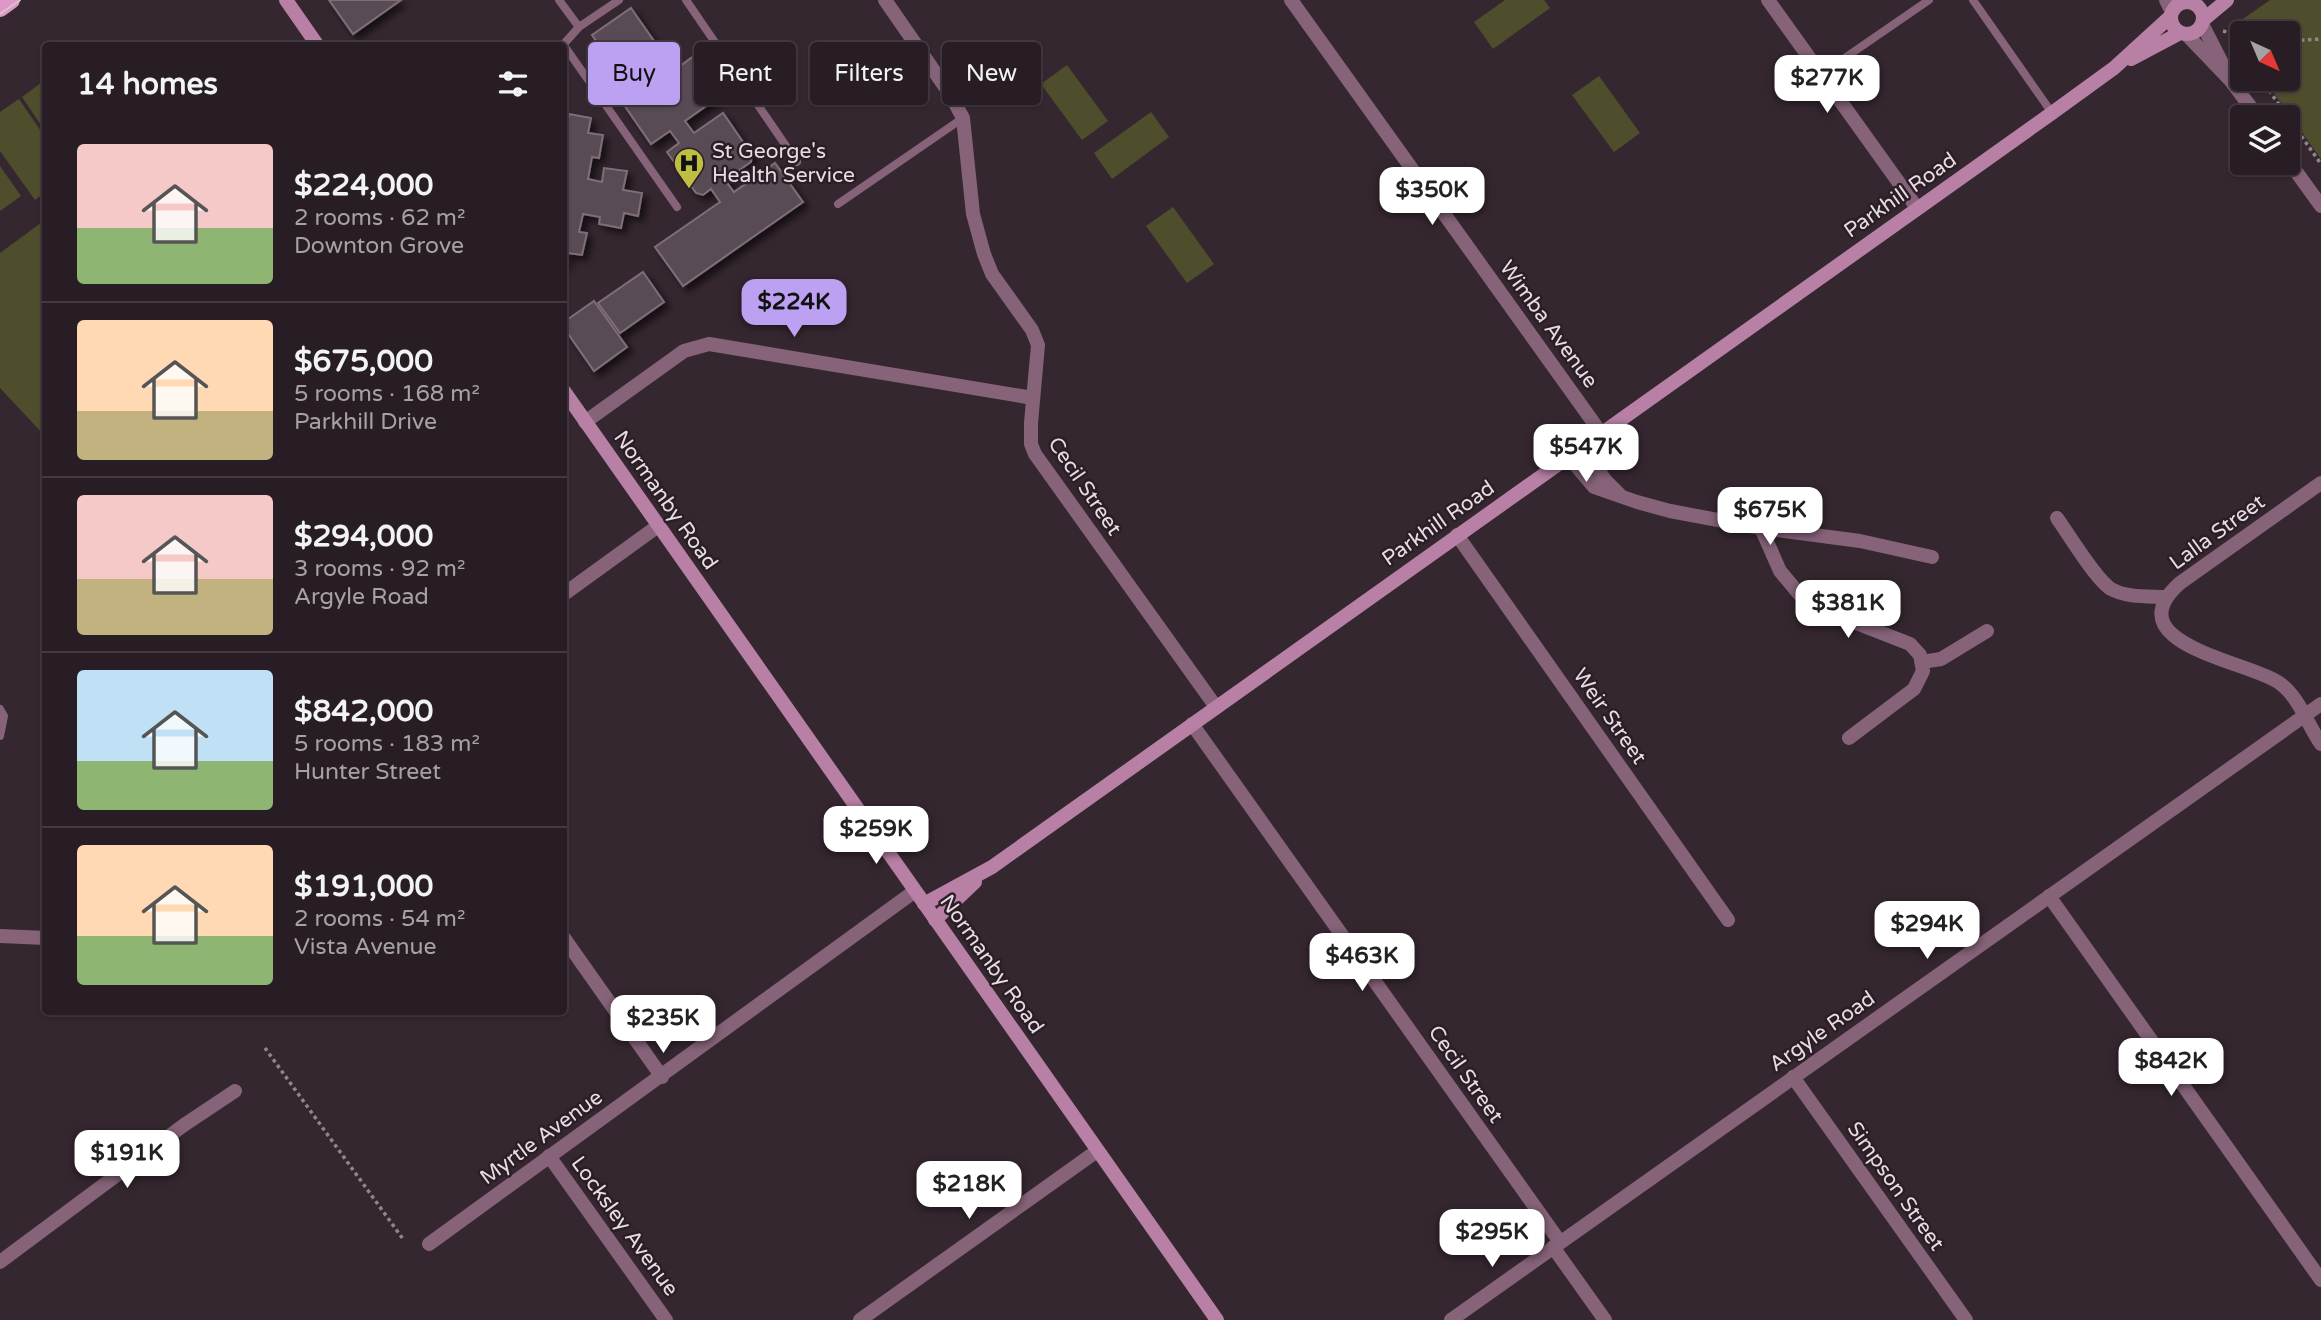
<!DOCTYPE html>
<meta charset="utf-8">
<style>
:root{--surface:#281d24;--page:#342a31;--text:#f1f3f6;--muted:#a5a2a6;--line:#443b41;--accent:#bca0f2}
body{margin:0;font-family:"Varela Round",sans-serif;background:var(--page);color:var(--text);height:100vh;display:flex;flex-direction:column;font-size:26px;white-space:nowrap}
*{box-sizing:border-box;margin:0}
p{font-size:23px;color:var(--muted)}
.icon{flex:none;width:38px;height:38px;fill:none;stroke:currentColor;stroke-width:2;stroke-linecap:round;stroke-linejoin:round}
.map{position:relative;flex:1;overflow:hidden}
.drawer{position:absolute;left:42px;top:42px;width:525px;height:973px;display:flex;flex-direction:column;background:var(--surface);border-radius:7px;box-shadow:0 2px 5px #0004,0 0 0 2px var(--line)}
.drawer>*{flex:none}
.top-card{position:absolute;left:588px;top:42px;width:665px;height:63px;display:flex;gap:14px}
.needle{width:46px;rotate:136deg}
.tools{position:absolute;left:2230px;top:21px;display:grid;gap:14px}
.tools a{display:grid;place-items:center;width:70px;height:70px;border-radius:7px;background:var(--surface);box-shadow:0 2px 5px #0004,0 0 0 2px var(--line);font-size:35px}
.price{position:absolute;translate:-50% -60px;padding:0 16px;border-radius:14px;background:#fff;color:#222;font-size:23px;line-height:46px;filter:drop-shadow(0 2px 4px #0008)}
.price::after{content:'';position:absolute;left:50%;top:42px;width:21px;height:16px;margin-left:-10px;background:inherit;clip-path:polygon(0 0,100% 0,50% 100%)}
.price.current{background:var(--accent);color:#111}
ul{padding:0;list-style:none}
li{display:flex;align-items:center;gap:21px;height:175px;padding:0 35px}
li+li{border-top:2px solid var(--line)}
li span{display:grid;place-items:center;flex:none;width:196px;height:140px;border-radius:7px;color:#555}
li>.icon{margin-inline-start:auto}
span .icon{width:84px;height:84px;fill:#fffc;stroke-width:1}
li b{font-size:30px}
h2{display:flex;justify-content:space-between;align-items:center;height:84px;padding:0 35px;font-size:30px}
.pill{padding:0 24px;border-radius:7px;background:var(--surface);box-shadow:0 2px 5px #0004,0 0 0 2px var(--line);font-size:24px;line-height:63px}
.pill.current{background:var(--accent);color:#111}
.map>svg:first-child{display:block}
.green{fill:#4e4e2d}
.building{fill:#594b54;stroke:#7e6e78;stroke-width:2;filter:url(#shadow)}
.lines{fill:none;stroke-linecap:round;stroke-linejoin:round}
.path{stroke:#91858c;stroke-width:3.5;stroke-dasharray:3.5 3.5;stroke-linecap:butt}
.lane{stroke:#866379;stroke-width:8}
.street{stroke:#866379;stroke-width:14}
.secondary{stroke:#b980a5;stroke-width:14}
.primary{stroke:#e097c7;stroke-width:18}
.tram{stroke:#d0c7cc;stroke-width:2}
.labels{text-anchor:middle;stroke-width:5;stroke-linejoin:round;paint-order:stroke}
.poi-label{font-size:21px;fill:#e7dee3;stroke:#2b1e26;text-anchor:start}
.street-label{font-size:21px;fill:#e7dee3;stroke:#2b1e26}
</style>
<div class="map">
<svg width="2321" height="1320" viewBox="0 0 2321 1320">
<defs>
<filter id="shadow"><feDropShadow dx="5" dy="5" stdDeviation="3.5" flood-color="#0009"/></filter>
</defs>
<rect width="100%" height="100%" fill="#352730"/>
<g class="green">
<path d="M1505,0h39l6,8 -57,41 -19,-27z"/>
<path d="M2270,0h51v159l-57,-80h23v-46h-45v21l-11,-16 2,-12z"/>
<path d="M1067,65l41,56 -26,19 -41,-56z"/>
<path d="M1599,76l41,57 -26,19 -42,-57z"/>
<path d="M45,80v51l-23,-34z"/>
<path d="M19,99l26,38v55l-10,8 -35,-49v-39z"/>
<path d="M1151,112l18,25 -57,42 -18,-26z"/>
<path d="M0,166l21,30 -21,15z"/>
<path d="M1173,207l41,57 -27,19 -41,-57z"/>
<path d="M45,220v216l-45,-48v-135z"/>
</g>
<g class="building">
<path d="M329,0h72l-48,34z"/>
<path d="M631,8l35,50 -17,11 9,13 40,-29 28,39 -41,29 9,12 29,-20 29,42 -1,7 -26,18 9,12 41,-29 28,39 -120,84 -28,-39 65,-45 -9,-13 -8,6 -7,-2 -29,-41 12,-9 -9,-12 -19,13 -27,-39 19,-13 -9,-12 -8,5 -34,-50z"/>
<path d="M569,114l22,4 -3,15 15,2 -4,23 -7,-1 -4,22 14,3 2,-14 23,3 -4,19 19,3 -4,23 -14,-3 -3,15 -22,-4 1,-7 -17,-3 -4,18 8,1 -5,22 -14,-2 -3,14 -1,-135h1z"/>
<path d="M643,272l21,30 -44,31 -22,-30z"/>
<path d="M594,301l33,46 -33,24 -30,-43v-6z"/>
</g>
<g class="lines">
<g class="path">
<path d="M2223,31l19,5"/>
<path d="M2287,41l34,-2"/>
<path d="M2235,48l7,10"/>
<path d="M2261,79l60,85"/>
<path d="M265,1048l138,191"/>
</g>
<g class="lane">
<path d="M559,0l20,27"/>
<path d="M686,0l111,162"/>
<path d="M1973,0l79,113"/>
<path d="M563,44l114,163"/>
<path d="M562,46l17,-19 40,-27"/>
<path d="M1820,75l109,-75"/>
<path d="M838,204l125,-86"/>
<path d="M0,709l4,7 -4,20"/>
</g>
<g class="street">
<path d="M885,0l65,94 13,24 10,96 11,40 8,20 40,56 6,15 -7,78v21l4,10 181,253"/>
<path d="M1291,0l310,433"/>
<path d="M1768,0l149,208"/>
<path d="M2166,0l6,12"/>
<path d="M2186,0l1,2"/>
<path d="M2202,24l24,47"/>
<path d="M2186,34l45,47 27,36"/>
<path d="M2287,159l34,47"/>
<path d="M585,422l99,-71 25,-7 324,54"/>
<path d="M1582,446l23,34 15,15"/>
<path d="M1568,456l26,31 43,15 33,9 91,17 99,13 72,16"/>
<path d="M2321,483l-141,100c-67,60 66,78 98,99 21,14 29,42 43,62"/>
<path d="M2057,518c12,17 39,62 54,71 16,9 38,7 55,8"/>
<path d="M1761,528l19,43 20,24 28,17 82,32 10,11 3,16 -9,18 -65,49"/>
<path d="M1457,535l271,385"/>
<path d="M564,594l94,-68"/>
<path d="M1922,662l19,-3 46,-28"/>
<path d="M1192,724l368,518"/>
<path d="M2049,896l272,384"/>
<path d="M0,936l46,2"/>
<path d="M564,938l98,139"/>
<path d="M1793,1077l173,243"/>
<path d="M549,1156l117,164"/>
<path d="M429,1244l486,-353"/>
<path d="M1553,1247l52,73"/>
<path d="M0,1262l184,-137 51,-34"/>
<path d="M860,1320l237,-169"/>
<path d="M1451,1320l870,-616"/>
</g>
<g class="secondary">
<path d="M286,0l32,46"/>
<circle cx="2187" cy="18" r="16"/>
<path d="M2203,20l24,-20"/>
<path d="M2131,59l49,-26"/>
<path d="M564,391l653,929"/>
<path d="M924,904l68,-37 1060,-754 62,-45 57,-52"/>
<path d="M935,920l40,-38"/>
</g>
<path class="primary" d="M0,8l11,-8"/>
<path class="tram" d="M0,14l20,-14"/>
</g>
<defs>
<g id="hospital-pin" transform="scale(1.575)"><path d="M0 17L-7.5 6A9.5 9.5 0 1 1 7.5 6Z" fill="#bfbe42" stroke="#2b1e26"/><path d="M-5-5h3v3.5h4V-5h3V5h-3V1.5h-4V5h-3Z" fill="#111"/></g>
</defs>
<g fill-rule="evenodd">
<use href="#hospital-pin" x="689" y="163"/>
</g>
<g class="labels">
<g class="poi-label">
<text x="712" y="158">St George's<tspan x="712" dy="24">Health Service</tspan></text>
</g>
<g class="street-label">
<text transform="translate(1900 195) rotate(-35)" y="7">Parkhill Road</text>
<text transform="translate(1549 324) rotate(54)" y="7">Wimba Avenue</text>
<text transform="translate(1085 486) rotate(56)" y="7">Cecil Street</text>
<text transform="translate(666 500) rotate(55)" y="7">Normanby Road</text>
<text transform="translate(1438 523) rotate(-35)" y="7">Parkhill Road</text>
<text transform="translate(2217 532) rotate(-36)" y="7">Lalla Street</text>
<text transform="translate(1610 716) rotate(55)" y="7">Weir Street</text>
<text transform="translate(992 964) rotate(55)" y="7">Normanby Road</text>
<text transform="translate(1822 1031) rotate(-35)" y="7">Argyle Road</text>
<text transform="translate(1466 1074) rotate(55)" y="7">Cecil Street</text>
<text transform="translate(541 1137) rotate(-36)" y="7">Myrtle Avenue</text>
<text transform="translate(1896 1186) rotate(55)" y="7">Simpson Street</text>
<text transform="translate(625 1226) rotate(54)" y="7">Locksley Avenue</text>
</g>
</g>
</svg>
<div class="tools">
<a><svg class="needle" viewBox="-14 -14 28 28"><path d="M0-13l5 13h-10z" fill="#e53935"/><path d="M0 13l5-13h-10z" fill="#a5a2a6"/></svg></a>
<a><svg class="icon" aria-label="layers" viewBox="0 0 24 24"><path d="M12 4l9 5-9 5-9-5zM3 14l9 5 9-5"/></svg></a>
</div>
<b class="price" style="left:1827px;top:115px">$277K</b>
<b class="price" style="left:1432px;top:227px">$350K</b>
<b class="price current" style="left:794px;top:339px">$224K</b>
<b class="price" style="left:1586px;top:484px">$547K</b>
<b class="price" style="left:1770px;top:547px">$675K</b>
<b class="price" style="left:1848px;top:640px">$381K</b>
<b class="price" style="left:876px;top:866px">$259K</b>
<b class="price" style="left:1927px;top:961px">$294K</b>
<b class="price" style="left:1362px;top:993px">$463K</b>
<b class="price" style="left:663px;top:1055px">$235K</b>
<b class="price" style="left:2171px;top:1098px">$842K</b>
<b class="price" style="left:127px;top:1190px">$191K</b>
<b class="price" style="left:969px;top:1221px">$218K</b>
<b class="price" style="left:1492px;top:1269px">$295K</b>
<div class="top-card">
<a class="pill current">Buy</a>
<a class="pill">Rent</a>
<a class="pill">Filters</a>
<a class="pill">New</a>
</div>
<section class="drawer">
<h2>14 homes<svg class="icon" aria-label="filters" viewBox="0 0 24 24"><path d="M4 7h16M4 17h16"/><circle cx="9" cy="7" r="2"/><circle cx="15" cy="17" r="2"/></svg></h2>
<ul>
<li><span style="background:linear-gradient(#f6c9c9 60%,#8fb573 0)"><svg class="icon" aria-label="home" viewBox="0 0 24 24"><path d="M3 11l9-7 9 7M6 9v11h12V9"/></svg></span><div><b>$224,000</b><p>2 rooms · 62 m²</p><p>Downton Grove</p></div></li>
<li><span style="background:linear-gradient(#ffd9b3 65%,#c2b280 0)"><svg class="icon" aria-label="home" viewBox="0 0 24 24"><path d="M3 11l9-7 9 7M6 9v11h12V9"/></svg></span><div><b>$675,000</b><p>5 rooms · 168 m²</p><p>Parkhill Drive</p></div></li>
<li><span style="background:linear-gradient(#f6c9c9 60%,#c2b280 0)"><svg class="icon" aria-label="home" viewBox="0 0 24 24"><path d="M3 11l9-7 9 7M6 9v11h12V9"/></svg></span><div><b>$294,000</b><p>3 rooms · 92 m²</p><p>Argyle Road</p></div></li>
<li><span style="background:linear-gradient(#bfe0f5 65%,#8fb573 0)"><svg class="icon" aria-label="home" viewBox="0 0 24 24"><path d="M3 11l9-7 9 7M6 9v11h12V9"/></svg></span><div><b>$842,000</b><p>5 rooms · 183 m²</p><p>Hunter Street</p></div></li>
<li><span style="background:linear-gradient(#ffd9b3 65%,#8fb573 0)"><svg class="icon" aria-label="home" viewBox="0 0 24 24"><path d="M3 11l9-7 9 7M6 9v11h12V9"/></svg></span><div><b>$191,000</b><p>2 rooms · 54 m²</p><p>Vista Avenue</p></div></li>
</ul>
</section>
</div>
